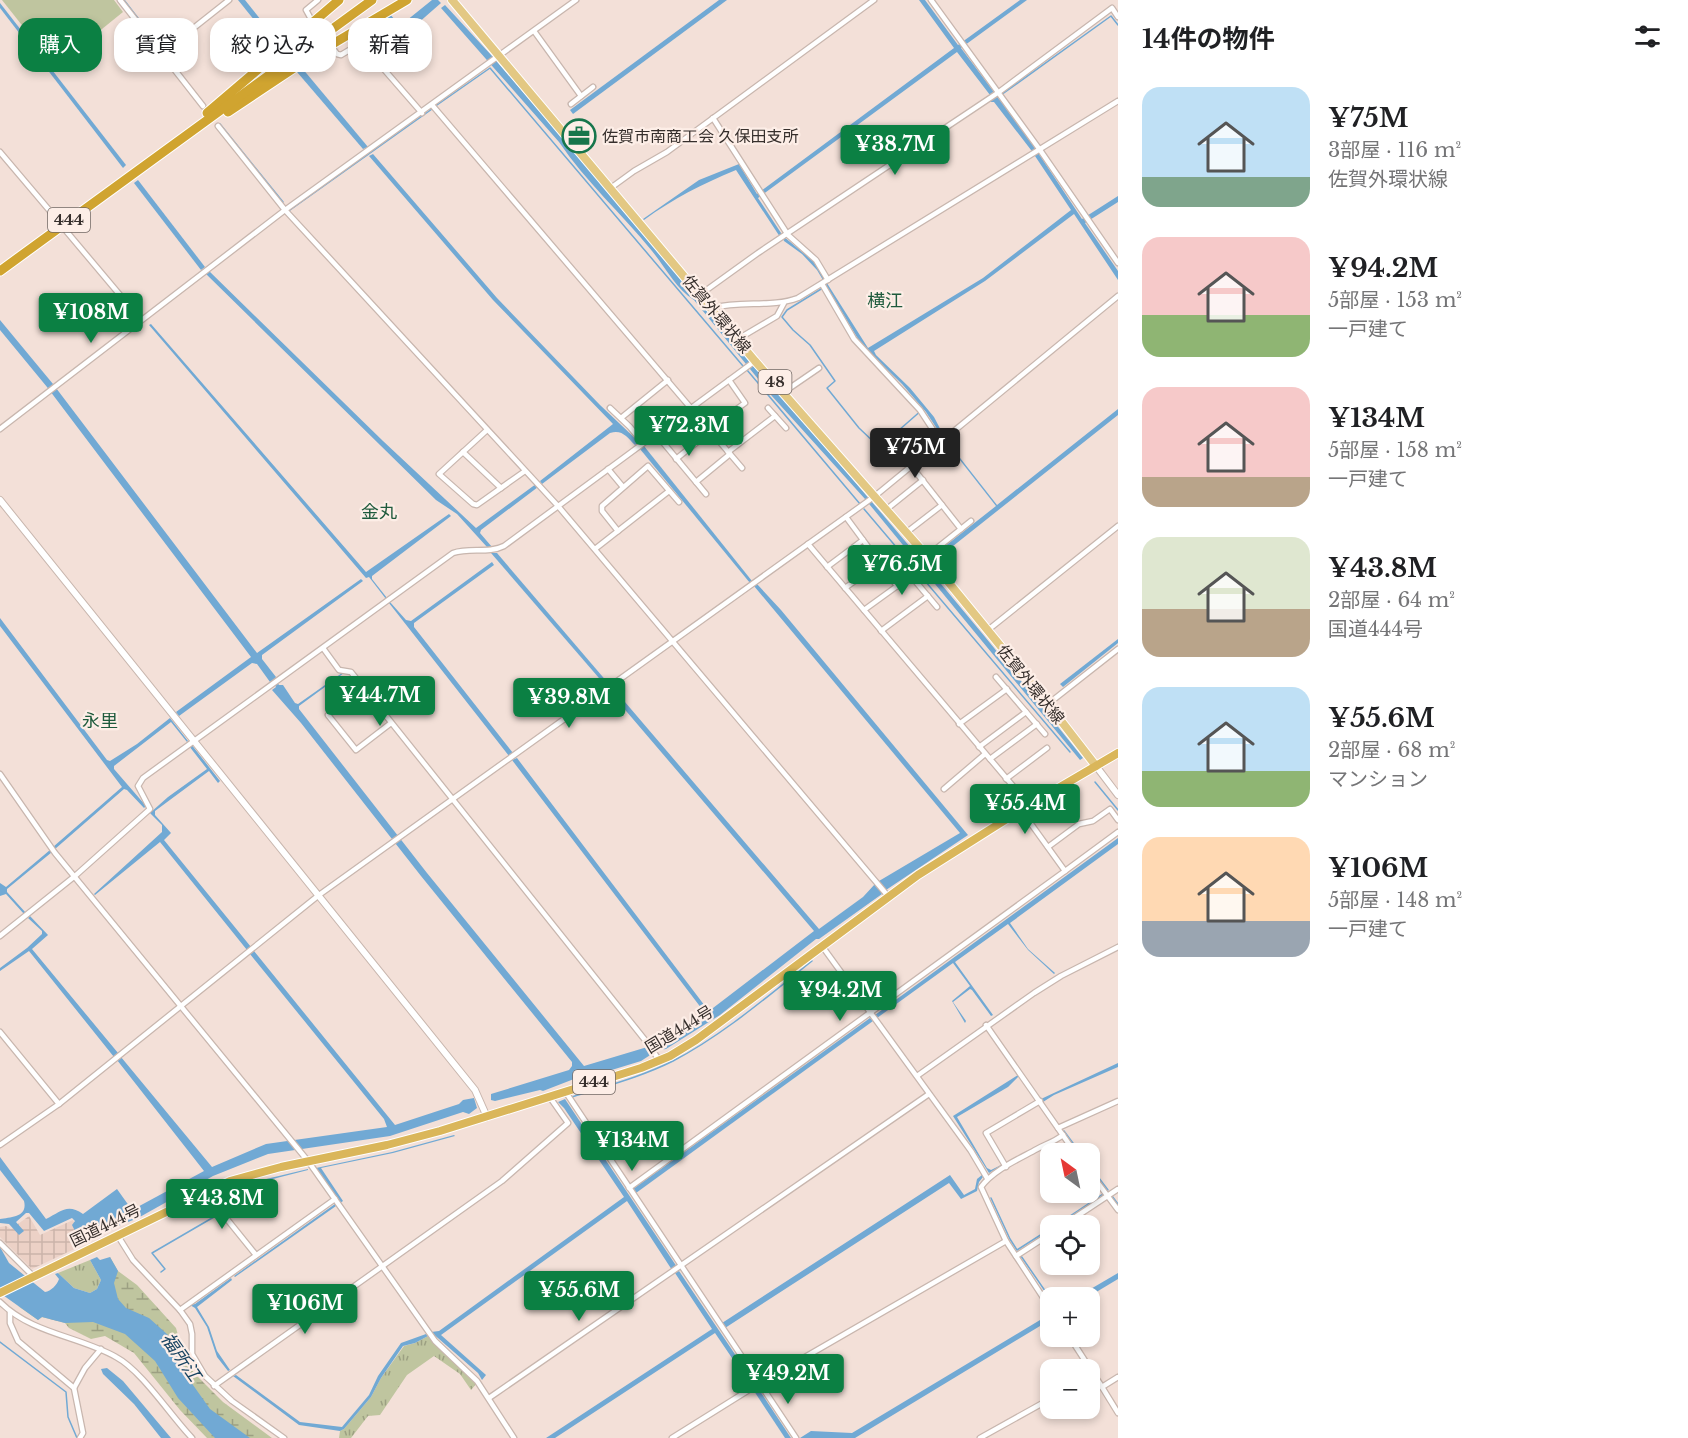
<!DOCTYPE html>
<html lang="ja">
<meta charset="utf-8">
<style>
:root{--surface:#fff;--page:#f6f6f6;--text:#202124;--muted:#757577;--accent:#0b8043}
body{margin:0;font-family:"Libre Baskerville","Noto Sans JP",serif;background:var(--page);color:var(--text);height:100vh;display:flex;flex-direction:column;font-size:22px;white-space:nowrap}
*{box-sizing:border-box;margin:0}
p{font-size:20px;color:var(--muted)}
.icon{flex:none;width:33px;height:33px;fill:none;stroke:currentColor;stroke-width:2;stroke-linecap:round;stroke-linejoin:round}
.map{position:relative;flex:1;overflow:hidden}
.drawer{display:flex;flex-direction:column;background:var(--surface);width:570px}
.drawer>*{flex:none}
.top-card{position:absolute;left:18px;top:18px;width:570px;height:54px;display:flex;gap:12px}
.needle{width:39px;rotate:327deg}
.controls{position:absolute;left:1040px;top:1143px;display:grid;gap:12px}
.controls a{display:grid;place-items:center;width:60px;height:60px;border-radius:12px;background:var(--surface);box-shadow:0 3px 9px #0003;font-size:30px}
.price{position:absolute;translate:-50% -51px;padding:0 14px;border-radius:6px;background:var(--accent);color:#fff;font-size:20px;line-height:39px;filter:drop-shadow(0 2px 3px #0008)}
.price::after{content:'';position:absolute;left:50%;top:36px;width:18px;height:14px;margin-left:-9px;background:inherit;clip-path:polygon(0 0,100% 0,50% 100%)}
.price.on{background:#222;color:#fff}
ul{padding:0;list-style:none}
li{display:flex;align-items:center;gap:18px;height:150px;padding:0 24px}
li span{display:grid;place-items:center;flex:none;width:168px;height:120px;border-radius:18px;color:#555}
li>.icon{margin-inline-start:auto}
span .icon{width:72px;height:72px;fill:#fffc;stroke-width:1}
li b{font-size:26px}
h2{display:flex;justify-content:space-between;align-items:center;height:72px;padding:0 24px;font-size:26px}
.chip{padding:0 21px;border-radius:18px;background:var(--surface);box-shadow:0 3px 9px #0003;font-size:21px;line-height:54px}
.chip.on{background:var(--accent);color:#fff}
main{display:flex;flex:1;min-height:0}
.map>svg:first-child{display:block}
.industrial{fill:url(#industrial-grid)}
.grass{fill:url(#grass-tufts)}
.wetland{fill:url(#wetland-marsh)}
.pitch{fill:#bfc59f}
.water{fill:#71a9d4}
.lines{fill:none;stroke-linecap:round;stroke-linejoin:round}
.stream{stroke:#71a9d4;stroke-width:1.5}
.minor-tunnel{stroke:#cdbdb6;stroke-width:4.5;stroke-dasharray:4.5 2;stroke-linecap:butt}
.minor-casing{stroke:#c8b6ae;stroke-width:7}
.tertiary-casing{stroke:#c8b6ae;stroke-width:8}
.primary-casing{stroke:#fff;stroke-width:10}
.trunk-casing{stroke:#fff;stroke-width:10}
.motorway-casing{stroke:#fff;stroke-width:11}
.minor{stroke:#fff;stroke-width:4.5}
.tertiary{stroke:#fff;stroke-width:6}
.primary{stroke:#e3c883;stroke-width:8}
.trunk{stroke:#dab65a;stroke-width:8}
.motorway{stroke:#d0a430;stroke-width:9}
.labels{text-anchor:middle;stroke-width:4.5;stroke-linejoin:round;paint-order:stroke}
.shield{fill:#fdeee7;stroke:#726864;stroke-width:1.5}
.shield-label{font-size:15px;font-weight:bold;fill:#362f2c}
.poi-label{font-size:16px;fill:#362f2c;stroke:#fdeee7;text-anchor:start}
.street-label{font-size:16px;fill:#362f2c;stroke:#fdeee7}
.neighbourhood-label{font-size:18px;fill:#1f5b3d;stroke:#fdeee7}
.water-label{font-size:18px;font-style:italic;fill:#194462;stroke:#fdeee7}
</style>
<main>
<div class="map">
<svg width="1118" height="1438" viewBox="0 0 1118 1438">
<defs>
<pattern id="industrial-grid" width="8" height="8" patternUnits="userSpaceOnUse" patternTransform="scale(1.5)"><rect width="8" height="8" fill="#ecd1c6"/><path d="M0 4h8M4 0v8" fill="none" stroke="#cbb4aa"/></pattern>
<pattern id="grass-tufts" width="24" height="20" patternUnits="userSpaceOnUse" patternTransform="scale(1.5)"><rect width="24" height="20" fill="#bfc59f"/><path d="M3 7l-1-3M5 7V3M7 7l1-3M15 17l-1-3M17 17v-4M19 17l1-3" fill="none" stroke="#9ca082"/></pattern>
<pattern id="wetland-marsh" width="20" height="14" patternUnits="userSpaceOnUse" patternTransform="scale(1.5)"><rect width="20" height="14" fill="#bfc59f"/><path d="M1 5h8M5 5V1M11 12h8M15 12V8" fill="none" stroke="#9ca082"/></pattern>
</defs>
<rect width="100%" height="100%" fill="#f3e0d8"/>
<path class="industrial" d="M29,1216l11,19 33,-15 10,25 -51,24 -32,-32v-10l6,-1 5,3z"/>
<g class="grass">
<path d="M90,1260l11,20 -4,9 -7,4 -16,-5 -16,-15z"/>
<path d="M428,1336l49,47 -6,7 -11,-16 -26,-18 -27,19 -27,40 -12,1 -17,22h-12l1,-7 4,-2 27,-32 10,-19 23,-32 11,-3z"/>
</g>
<g class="wetland">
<path d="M110,1257l8,14 19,14 39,43 6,21 12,24 29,29 49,36h-30l-29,-22 -97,-113z"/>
<path d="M18,1306l14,6 59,7 45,13 83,106h-12l-27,-28 -46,-57 -29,-17 -14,3 -22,-11 -4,-5 -23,-6 -4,3z"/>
</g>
<path class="pitch" d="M2,0h112l9,12 -68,55z"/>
<g class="water">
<path d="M238,0h7l35,44 -4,3z"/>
<path d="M432,0h6l3,3 -40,35 -17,-21 6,-3 9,11h2z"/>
<path d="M719,0h8l-154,114 -3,-4z"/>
<path d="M919,0h6l33,45 62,-45h7l-66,48 33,44 -4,3 -33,-43 -199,146 25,38 30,25 55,87 115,-70 88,-68 -40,-60 -37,-48h-5l8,-6 38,52 47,71 36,-23v6l-33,21 33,48v9l-44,-66 -89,67 -111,70 2,4 34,33 24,29 12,23 51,65 121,-96v6l-180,143 -3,-4 61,-48 -51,-65 -19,-29 -24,-28 -36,-35 -8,-10 -41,-69 -15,-16 -18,-13 -2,-5 -2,1 -44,-67c-34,14 -62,28 -92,50l-1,-1 56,-39 40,-16 18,30 197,-146z"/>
<path d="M0,3l126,162 -3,3 -123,-160z"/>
<path d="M445,5l48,52 212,248 49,62 5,4c111,127 219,255 324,387l-3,2 -215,-261 -94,-104 -77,-95c-18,-11 -28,-32 -42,-49 -30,-37 -66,-69 -93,-109l-118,-134z"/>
<path d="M302,68l66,79 -5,2 -66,-77z"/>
<path d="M373,154l124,144 103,107 39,37 -4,3c-8,-8 -13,-16 -25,-12l-68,51 -2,-3 73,-57 -120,-124 -124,-144z"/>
<path d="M138,180l67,87 -4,3 -67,-87z"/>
<path d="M208,270l175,171 93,87 60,-44 2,3 -57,43 -1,3 12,14h-5l-30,-33 -21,-14 -231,-227z"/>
<path d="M0,320l53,64 204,269 104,-74 2,2 -101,74v4l14,18 -1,2 4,6h4l12,18 3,1 44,-31h2l-45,33v3l128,164 157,193 70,-21 27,-14 24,-18 -193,-253 5,-2 191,252 5,-2 101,-77 -205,-240 4,-3 206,241 44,-32 12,-13 3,4 4,-3 -3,-4 81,-48 -206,-247 3,-2 24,26 187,225 -82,55 -3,-3 -3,3 2,4 -63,45h-3l-96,76 -54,34 -8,1 -17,11 -62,19 -5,-1 -31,12 -3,-1 -45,11 -4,-1v-6l78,-24 3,-4v-4l-151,-186 -120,-153 -29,-33 4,-3 -4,-6 -2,1 -13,-18 -5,-1 -73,53 -3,-4 75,-55 -204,-270 -47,-57z"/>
<path d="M151,324l215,248 83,-58 2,2 -79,60v3l15,19 -1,1 -17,-22 -3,1 -217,-253z"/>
<path d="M644,446l108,135 -2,2 -110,-134z"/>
<path d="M491,553h6l111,130 -3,2z"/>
<path d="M492,562l2,3 -80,58v4l99,126 -4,3 -120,-153 1,-1 16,18 5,1z"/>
<path d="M0,618l107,142 3,1 27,-17 33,-26 18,23 -1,1 -16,-20 -57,44v3l32,37 -2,2 -17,-18 -3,-1 -69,60 -2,-2 69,-60 -122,-161z"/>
<path d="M1118,639v4l-55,44 -3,-3z"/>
<path d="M191,744l29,37 -2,2 -9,-12 -54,40v4l16,18 -7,7 87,107 -4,3 -87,-108 -65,53 -1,-1 68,-62v-7l-12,-12 18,-16 39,-28 -18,-23z"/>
<path d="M1118,838v6l-108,79 18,26 27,24 -1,1 -26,-24 -20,-26 -53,38 38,53 -2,1 -19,-26 -2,-1 -17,13 13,19 -1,2 -13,-22 18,-15 -17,-23 -76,55 -2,-3z"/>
<path d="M50,850l2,2 -45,37v3l19,21 -2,1 -18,-20 -6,2v-13l6,4z"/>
<path d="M30,916l18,19 -16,14 86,104 -4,4 -85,-106 -29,20v-3l27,-20 15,-14v-3l-14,-13z"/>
<path d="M254,951l141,174 64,-21 4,-4 11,-2 3,10 -8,6 -6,-2 -73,24 -122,18 -55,22 -75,42 -47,19 -7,5 -7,-12 -2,1 -3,-6 3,-4 -3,-3 -28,13 -15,-18h-3l-10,9 8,9 -5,4 -10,-11 -9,-1v-4c11,-2 28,-2 24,-18l-24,-31v-13l46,62c15,-7 21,-16 37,-5l34,-25 15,21 72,-39 -87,-111 4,-3 91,110 54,-23 121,-17 -3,-8 -134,-165z"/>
<path d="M870,1018l3,3 -237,172 -3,-4z"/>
<path d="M1118,1063v4l-64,28 -11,7 -2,-3z"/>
<path d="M1018,1075l1,1 -11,11 -51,30 30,51 4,2 12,-6v1l-14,8 -36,-57z"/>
<path d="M565,1099l112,168 -5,3 -45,-69 -186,134 45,40 -4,5 -4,-7 -47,-41 8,-1 185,-134 -60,-89 -6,-6z"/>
<path d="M454,1135l1,1 -62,17 -72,15 22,33 -3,2 -24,-35 76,-16z"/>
<path d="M308,1169v1l-43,11 2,8 -42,23 -1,-2 40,-23 -2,-7z"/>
<path d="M950,1175l14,20 11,-6 2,-10 5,-4 1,2 -4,5 -2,9 -16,8 -12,-16 -224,145 -3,-5z"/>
<path d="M335,1204l1,2 -101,71 -1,-1z"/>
<path d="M0,1247l9,16 36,29c6,-1 12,-7 14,-13l-4,-5 3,-1 16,15 16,5 7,-4 4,-9 -11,-20 7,-3 3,3 10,-3 8,14 -4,12 4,16 8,9 23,10 19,17 4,13 11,16 5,14 22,31 40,29h-35l-37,-40 -23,-37 -30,-27 -32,-12 -28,1 -23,-6 -4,3 -38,-27z"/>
<path d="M679,1271l76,113 -4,2 -36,-53 -160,105h-9l166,-109 -37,-56z"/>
<path d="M1118,1273v6l-30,18h-11z"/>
<path d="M231,1278l1,2 -35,27 12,20 8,24 13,19 -2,1 -11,-14 -10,-30 -12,-19 -5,-3 5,-1z"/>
<path d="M1050,1314v6l-195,118h-55l11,-7 41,2z"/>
<path d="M426,1334l2,2 -13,7 -12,3 -22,32 -10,19 -27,32 -4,2 -41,-6 -66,-49 3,-1 64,47 42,5 27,-32 9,-19 23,-33z"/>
<path d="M107,1368l16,13 48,57h-10l-27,-34 -31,-30 -2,-5z"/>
<path d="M758,1388l33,50h-6l-31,-47z"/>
</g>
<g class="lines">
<g class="stream">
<path d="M124,0l37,48"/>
<path d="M165,54l33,42"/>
<path d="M1001,95l110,-79 7,9"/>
<path d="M437,105l53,-37 253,298"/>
<path d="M220,124l63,78"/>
<path d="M290,210l142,-101"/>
<path d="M826,286l-39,24 -5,7 11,13 17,15 25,36 -8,7 32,40 19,18 4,-1 41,-36"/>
<path d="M747,370l113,134"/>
<path d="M864,509l206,243"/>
<path d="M1095,782l23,28"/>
<path d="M572,1097c34,-11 69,-20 101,-36 50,-26 95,-65 139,-100"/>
<path d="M1064,1131l17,23"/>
<path d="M1089,1165l19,25"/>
<path d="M1112,1196l6,8"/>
<path d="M991,1198l19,41 7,11 33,-21"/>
<path d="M1055,1226l48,-32"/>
<path d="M1021,1256l29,42"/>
<path d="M161,1272l4,-3 -13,-16 67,-39"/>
<path d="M0,1342l66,50 2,25 9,21"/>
</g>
<path class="minor-tunnel" d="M313,21l18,25"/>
<g class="minor-casing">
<g id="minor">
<path d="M120,0l83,106"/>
<path d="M931,0l109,150 78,113"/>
<path d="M311,19l-5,-9 12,-10"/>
<path d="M534,31l47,65"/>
<path d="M332,47l5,7 4,1 20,-12 61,70"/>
<path d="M162,53l67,-53"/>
<path d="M571,104l22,-17"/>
<path d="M432,105l310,363"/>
<path d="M713,118l75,117 28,25 12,20"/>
<path d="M218,126l67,84 273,296 330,390"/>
<path d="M0,152l55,65"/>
<path d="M612,187l22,-16 33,-19 207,-152"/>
<path d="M67,232l74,88"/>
<path d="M822,284l32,55 66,71 21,32"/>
<path d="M701,294l57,-41 241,-161 113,-84 6,9"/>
<path d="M713,308c28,-8 58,0 85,-10l320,-197"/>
<path d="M738,339l39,-23 7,-13"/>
<path d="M784,392l35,-24"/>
<path d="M610,408l20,19 13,16"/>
<path d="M768,408l18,20"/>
<path d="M621,418l47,-38"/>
<path d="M0,429l285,-219 291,-210"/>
<path d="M709,429l36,-26 -16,-23"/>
<path d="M487,430l-48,44 34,30 4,1 48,-34"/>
<path d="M656,434l50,60"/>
<path d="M463,452l38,36"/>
<path d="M728,452l47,-36"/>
<path d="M676,459l35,-28"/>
<path d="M912,467l49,62"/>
<path d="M608,469l15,18"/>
<path d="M696,482l34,-28"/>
<path d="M887,509l36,-29"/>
<path d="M846,517l51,69"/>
<path d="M618,531l-16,-20v-5l46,-40 31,36"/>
<path d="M907,532l35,-27"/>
<path d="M808,544l221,261"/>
<path d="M595,549l74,-58"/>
<path d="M927,556l44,-35"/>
<path d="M827,567l36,-27"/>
<path d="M845,588l35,-25"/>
<path d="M864,610l47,-34 26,31"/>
<path d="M988,630l130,-104"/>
<path d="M881,631l47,-35"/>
<path d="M323,648l16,22 12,2 298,373 10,15"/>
<path d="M996,677l49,57"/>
<path d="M363,687l-35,28 28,35 35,-27"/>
<path d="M1048,704l70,-55"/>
<path d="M959,724l48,-35"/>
<path d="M979,747l47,-35"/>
<path d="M990,759l47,-35"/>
<path d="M0,774l55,79 253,308 127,180 42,40 37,57"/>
<path d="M1006,779l41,-31"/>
<path d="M944,789l41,-35"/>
<path d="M1021,810l44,61 53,-39"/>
<path d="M1048,847l31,-23 14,-3 17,-12 8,11"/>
<path d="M0,936l75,-60 75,-67 -12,-23 5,-8 310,-225c17,-6 35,1 51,-7l251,-185"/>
<path d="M822,946l149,205 16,27"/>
<path d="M986,1025l90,129"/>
<path d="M0,1032l59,72"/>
<path d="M917,1076l117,-83 27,-17 57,-29"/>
<path d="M565,1091l231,347"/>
<path d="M1058,1128l60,-27"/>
<path d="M0,1145l59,-41 260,-209 556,-399 243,-200"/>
<path d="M1006,1167l-20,-34 54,-32"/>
<path d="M1089,1171l29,39"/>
<path d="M629,1188l436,-317"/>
<path d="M208,1191l10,17 38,47"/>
<path d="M1062,1226l56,-37"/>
<path d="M118,1236l15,24 47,50 10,14 2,10v20l13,22 27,25 52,37"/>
<path d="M0,1243l33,33"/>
<path d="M1016,1256l34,-22"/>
<path d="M0,1302c32,32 79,34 116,55 26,14 54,58 76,81"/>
<path d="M1050,1308l-44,-67 -25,-54c12,-17 38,-28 56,-38 9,-5 17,-7 26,-14"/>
<path d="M180,1310l155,-111"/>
<path d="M10,1312v11l8,18 56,47 9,45 -3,5"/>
<path d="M1069,1336l33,51 16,-10"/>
<path d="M214,1386l288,-205 66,-58 -19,-27"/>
<path d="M1102,1387l16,26"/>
<path d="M74,1388l11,-20 16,-19"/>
<path d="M489,1398l440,-304"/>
<path d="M672,1438l88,-55 246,-142"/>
<path d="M980,1438l70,-39"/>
</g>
</g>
<g class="tertiary-casing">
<g id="tertiary">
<path d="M0,500l475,590 12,27"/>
<path d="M1096,766l22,29"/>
</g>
</g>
<g class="primary-casing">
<path id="primary" d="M452,0l303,361 172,195 121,148 48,62"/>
</g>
<g class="trunk-casing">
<path id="trunk" d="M0,1293l230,-112 51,-14 106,-22 53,-14 201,-63 29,-12 26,-16 222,-165 103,-65 97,-57"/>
</g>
<g class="motorway-casing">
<g id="motorway">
<path d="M228,112l81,-54 98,-58"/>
<path d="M207,113l132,-113"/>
<path d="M0,271l372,-271"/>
</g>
</g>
<use href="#minor" class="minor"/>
<use href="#tertiary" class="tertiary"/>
<use href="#primary" class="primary"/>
<use href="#trunk" class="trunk"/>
<use href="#motorway" class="motorway"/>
</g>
<defs>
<g id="office-ring" transform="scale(1.725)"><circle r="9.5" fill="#fdeee7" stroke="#17764c" stroke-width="1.5"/><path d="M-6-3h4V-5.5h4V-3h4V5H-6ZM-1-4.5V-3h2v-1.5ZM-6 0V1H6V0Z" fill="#17764c"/></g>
</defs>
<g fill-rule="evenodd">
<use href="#office-ring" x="579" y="136"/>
</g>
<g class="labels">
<g class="shield">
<rect x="48" y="208" width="42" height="24" rx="4.5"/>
<rect x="758.5" y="370" width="33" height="24" rx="4.5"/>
<rect x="573" y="1070" width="42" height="24" rx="4.5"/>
</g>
<g class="shield-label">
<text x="69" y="225">444</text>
<text x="775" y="387">48</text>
<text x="594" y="1087">444</text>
</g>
<g class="poi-label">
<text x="602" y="142">佐賀市南商工会 久保田支所</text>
</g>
<g class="street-label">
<text transform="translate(717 314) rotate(50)" y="6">佐賀外環状線</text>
<text transform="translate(1031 684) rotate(51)" y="6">佐賀外環状線</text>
<text transform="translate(679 1029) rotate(-31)" y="6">国道444号</text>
<text transform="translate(105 1225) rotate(-26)" y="6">国道444号</text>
</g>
<g class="neighbourhood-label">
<text x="885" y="307">横江</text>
<text x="379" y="518">金丸</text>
<text x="100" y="727">永里</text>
</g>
<g class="water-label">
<text transform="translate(181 1357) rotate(55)" y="6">福所江</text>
</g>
</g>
</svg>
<div class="controls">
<a><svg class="needle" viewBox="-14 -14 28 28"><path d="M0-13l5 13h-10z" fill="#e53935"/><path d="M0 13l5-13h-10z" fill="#757577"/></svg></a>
<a><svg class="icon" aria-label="locate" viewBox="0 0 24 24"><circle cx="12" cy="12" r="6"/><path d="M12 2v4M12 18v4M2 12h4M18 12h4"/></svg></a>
<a>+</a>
<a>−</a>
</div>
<b class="price" style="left:895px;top:176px">¥38.7M</b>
<b class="price" style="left:91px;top:344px">¥108M</b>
<b class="price" style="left:689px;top:457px">¥72.3M</b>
<b class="price on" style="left:915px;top:479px">¥75M</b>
<b class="price" style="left:902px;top:596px">¥76.5M</b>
<b class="price" style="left:380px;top:727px">¥44.7M</b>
<b class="price" style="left:569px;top:729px">¥39.8M</b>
<b class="price" style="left:1025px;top:835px">¥55.4M</b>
<b class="price" style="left:840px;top:1022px">¥94.2M</b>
<b class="price" style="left:632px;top:1172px">¥134M</b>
<b class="price" style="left:222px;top:1230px">¥43.8M</b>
<b class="price" style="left:579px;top:1322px">¥55.6M</b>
<b class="price" style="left:305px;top:1335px">¥106M</b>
<b class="price" style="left:788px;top:1405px">¥49.2M</b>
<div class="top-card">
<a class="chip on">購入</a>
<a class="chip">賃貸</a>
<a class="chip">絞り込み</a>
<a class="chip">新着</a>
</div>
</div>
<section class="drawer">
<h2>14件の物件<svg class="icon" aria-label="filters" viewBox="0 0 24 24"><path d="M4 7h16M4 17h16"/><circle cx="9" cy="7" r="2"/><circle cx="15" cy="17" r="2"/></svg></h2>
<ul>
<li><span style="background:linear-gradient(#bfe0f5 75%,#7fa58c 0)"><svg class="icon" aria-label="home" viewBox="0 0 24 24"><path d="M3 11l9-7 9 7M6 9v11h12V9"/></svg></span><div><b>¥75M</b><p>3部屋 · 116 m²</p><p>佐賀外環状線</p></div></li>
<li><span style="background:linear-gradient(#f6c9c9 65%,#8fb573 0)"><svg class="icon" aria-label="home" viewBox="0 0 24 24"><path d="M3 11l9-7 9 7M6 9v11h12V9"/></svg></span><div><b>¥94.2M</b><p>5部屋 · 153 m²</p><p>一戸建て</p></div></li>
<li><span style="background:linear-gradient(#f6c9c9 75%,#b9a48a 0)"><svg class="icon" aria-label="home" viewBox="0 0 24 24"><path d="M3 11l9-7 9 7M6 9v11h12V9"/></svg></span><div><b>¥134M</b><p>5部屋 · 158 m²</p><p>一戸建て</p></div></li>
<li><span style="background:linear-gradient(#dfe7d0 60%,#b9a48a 0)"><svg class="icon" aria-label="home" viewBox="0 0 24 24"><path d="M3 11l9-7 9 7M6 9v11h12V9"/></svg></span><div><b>¥43.8M</b><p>2部屋 · 64 m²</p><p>国道444号</p></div></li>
<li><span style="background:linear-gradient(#bfe0f5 70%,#8fb573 0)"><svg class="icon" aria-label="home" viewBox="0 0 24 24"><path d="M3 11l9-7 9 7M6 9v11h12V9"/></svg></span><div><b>¥55.6M</b><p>2部屋 · 68 m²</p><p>マンション</p></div></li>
<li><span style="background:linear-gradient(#ffd9b3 70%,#9aa5b1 0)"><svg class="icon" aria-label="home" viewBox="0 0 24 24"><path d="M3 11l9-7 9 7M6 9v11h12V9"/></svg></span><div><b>¥106M</b><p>5部屋 · 148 m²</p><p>一戸建て</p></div></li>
</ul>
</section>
</main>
